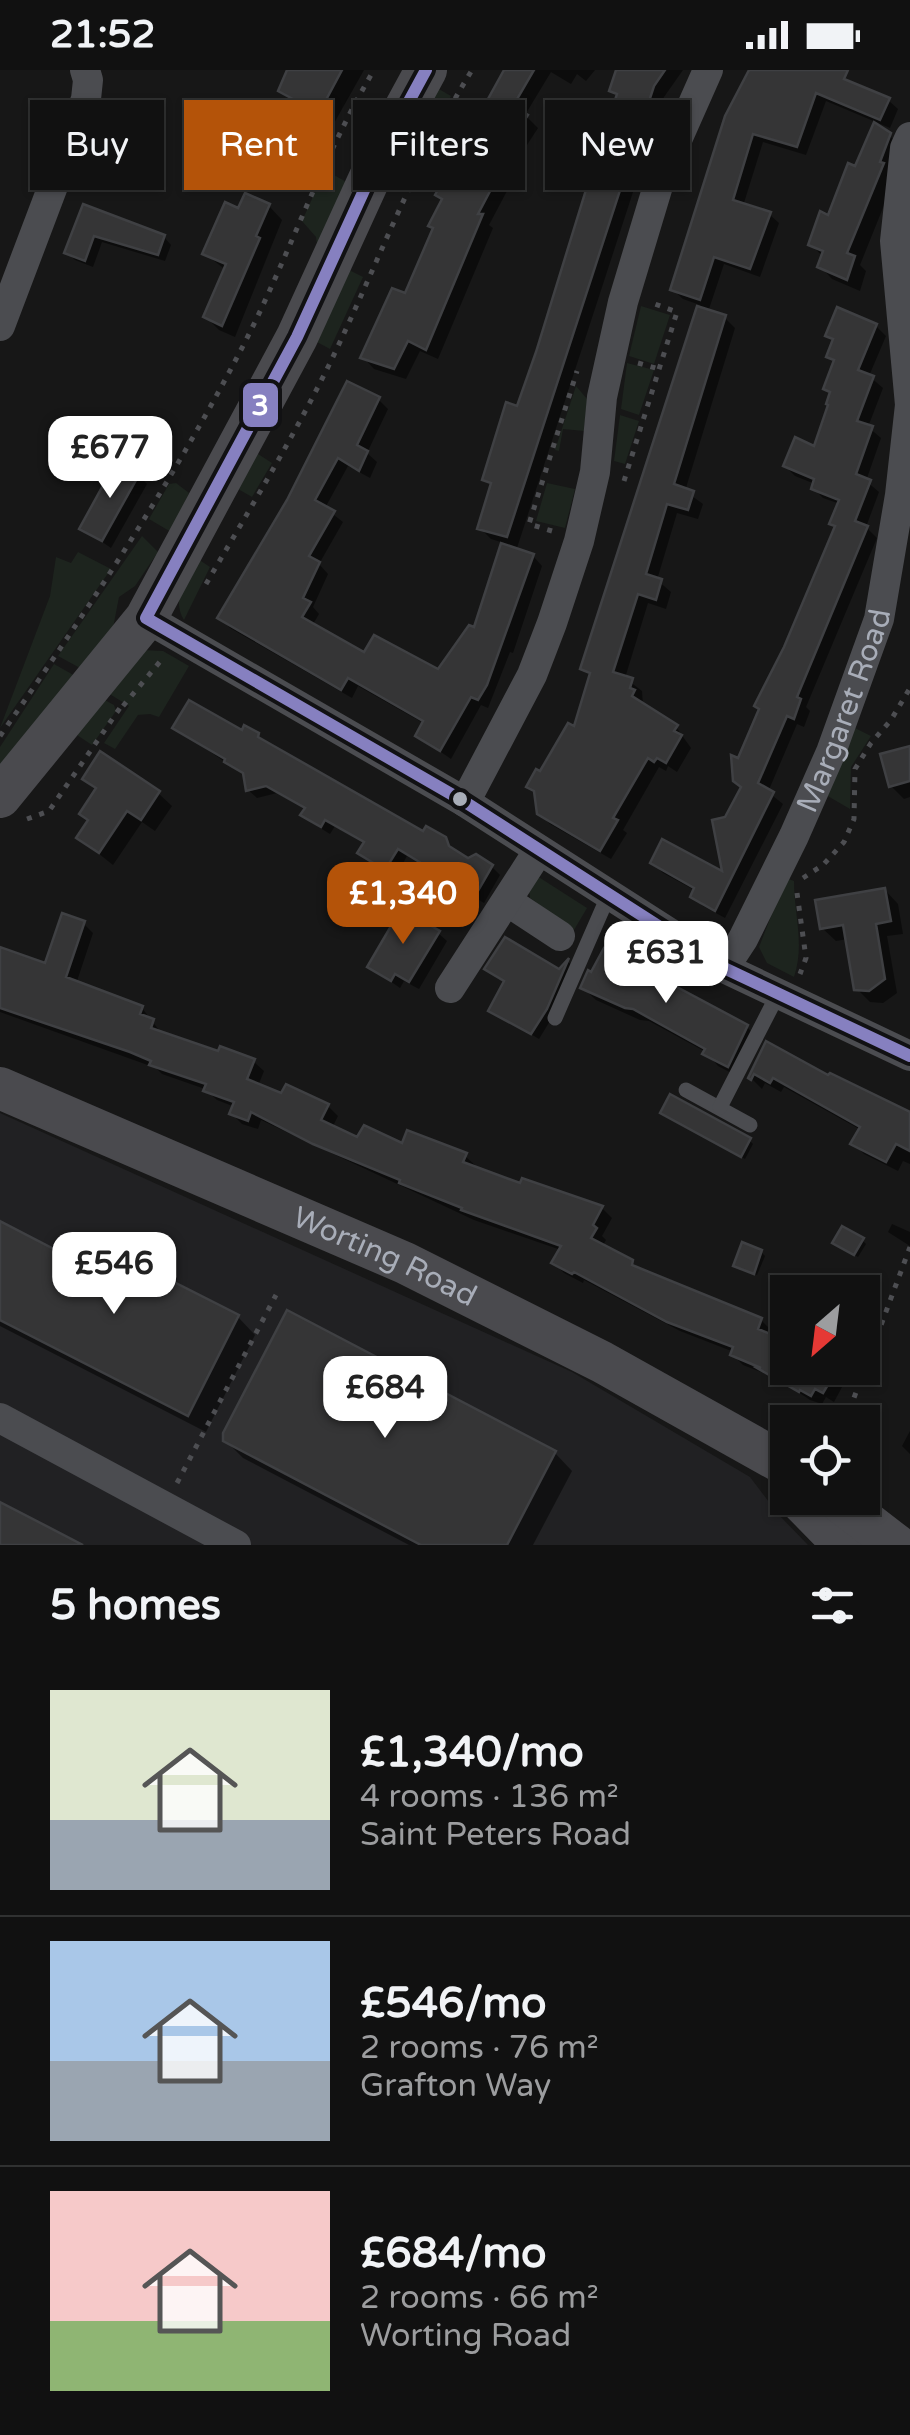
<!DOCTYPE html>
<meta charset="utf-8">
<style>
:root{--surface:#111;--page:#1e1f1f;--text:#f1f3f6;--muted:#9c9d9f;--line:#303131;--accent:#b45309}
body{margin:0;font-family:"Varela Round",sans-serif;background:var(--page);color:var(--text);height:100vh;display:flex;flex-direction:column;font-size:38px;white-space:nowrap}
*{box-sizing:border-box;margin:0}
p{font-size:32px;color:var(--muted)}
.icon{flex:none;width:55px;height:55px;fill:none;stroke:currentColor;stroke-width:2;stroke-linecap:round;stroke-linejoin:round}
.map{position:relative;height:1475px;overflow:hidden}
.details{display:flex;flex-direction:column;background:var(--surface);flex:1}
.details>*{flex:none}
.top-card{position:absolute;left:30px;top:30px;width:850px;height:90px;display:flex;gap:20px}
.needle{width:65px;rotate:208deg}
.controls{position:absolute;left:770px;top:1205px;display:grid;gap:20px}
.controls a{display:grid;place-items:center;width:110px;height:110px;border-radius:0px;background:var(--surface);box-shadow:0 2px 8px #0004,0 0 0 2px var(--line);font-size:50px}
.price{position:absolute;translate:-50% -85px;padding:0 22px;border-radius:20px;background:#fff;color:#222;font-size:32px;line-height:65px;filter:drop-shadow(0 2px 5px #0008)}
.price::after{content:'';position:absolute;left:50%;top:60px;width:30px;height:22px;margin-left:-15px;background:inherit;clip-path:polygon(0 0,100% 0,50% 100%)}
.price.on{background:var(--accent);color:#fff}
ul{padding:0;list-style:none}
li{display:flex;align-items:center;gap:30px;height:250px;padding:0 50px}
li+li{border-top:2px solid var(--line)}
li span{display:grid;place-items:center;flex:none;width:280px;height:200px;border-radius:0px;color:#555}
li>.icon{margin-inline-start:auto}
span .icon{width:120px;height:120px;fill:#fffc;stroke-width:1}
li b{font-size:42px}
h2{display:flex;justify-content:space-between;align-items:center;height:120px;padding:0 50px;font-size:42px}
.pill{padding:0 35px;border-radius:0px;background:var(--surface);box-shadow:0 2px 8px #0004,0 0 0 2px var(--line);font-size:35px;line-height:90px}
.pill.on{background:var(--accent);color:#fff}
.status{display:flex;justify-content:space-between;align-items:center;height:70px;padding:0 50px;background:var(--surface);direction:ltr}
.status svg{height:28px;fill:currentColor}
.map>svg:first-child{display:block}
.built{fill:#212123}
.green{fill:#1d241e}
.shadow{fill:#0007}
.building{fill:#353536;stroke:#3f4043;stroke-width:2.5}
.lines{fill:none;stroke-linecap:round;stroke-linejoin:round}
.path{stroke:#4d4e52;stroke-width:5;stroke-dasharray:5 8;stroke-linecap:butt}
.lane{stroke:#4b4c50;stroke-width:15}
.street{stroke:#4b4c50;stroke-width:30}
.secondary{stroke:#4a4a4e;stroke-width:42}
.bus-1-casing{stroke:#111113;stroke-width:20}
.bus-1{stroke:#8680c0;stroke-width:12}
.bus-dot{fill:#a8adb8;stroke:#111113;stroke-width:4}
.labels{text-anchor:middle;stroke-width:10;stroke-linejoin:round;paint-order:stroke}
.street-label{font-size:30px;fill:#a8adb8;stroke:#111113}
.line-badge{stroke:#111113;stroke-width:4}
.badge-label{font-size:28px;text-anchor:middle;font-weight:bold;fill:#fff}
</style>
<div class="status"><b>21:52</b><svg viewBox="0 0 49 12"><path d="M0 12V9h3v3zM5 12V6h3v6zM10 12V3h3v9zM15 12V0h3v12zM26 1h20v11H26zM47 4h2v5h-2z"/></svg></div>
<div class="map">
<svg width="910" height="1475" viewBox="0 0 910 1475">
<rect width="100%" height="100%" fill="#171717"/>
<path class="built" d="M0,1043l572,259 178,105 28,37 30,31h-808z"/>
<g class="green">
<path d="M437,18l14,8 -31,57 -18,-11z"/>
<path d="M325,100l25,14 -33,61 -1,-8 -14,-16z"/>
<path d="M347,199l16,8 -33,72 -15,-8z"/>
<path d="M641,236l29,9 -16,49 -25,-8z"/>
<path d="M627,293l27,7 -15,45 -18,-6z"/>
<path d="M576,316l11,13 -3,32 -21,-2 -4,22 -4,-1z"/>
<path d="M620,345l19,6 -14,43 -11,-3z"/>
<path d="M255,382l17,11 -20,34 -14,-8z"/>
<path d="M176,413l13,10 -18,39 -22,-13 20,-35z"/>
<path d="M547,413l28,6 -10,39 -29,-7z"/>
<path d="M142,466l16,16 -23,34 -16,11 -6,31 -33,40 -22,-12z"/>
<path d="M78,482l33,17 -111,159 50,-132 6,-39 15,6z"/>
<path d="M195,487l15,10 -26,53c-13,-22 2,-41 11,-63z"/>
<path d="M142,580l21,1 26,15 -30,51 -9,-3 -12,1 -23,34 -11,-6 25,-37 -21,-13z"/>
<path d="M54,594l23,13 -77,96v-26z"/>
<path d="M103,629l11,6 2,6 -24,34 -15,-10z"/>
<path d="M853,657l18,9 -20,31 -1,42 -24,-14z"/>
<path d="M537,806l50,32 -13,22 -44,-32 -1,-8z"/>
<path d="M786,808l8,3c0,34 11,63 0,96l-27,-14 -8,-16z"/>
</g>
<g class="shadow">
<path d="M304,0h60l-31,55 -29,-15 -13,-14z"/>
<path d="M507,0h88l-9,11 -9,-7 -6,10 -20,-12 -26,43 13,13 -11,17 -16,-9 -21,42 17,13 -18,34 4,3 -55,131 -18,-8 -14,28 -32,-10 -11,-12 43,-61z"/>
<path d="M629,0h54l-19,27 -148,454 17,5 9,10 -29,87 -3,-1 -22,56 -7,-3 -30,54 -33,-23 7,-12 -67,-38 -6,12 -122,-70 -10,-10 158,-219 10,10 -21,44 10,9 -7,16 -22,-12 -23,42 18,14 -24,42 9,10 -15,33 6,7 -7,12 53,29 74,18 36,-43 29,-87 -13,-4 -11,-11 12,-42 -7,-7 34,-70 70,-223 -14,-12 23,-14 21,-62 -7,-7z"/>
<path d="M751,0h67l70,30 10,9 -8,19 -64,-27 -20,54 -43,-13 -20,64 26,8 10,9 -19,54 -36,-13 -16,48 17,6 10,10 -50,163 18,13 -5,15 -21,-6 -20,67 14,12 -5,17 -18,-6 -23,75 17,13 1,15 33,21 15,21 -14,24 -9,-6 -2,5 -7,-4 -36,63 4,3 -16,26 -61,-35 -11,-11 -2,-19 -8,-8 46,-56 17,-53 -9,-8 117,-364 -17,-6 -10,-9z"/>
<path d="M889,65l13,13 -7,30 -35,87 6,6 -6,20 -28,-12 -12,-13 3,-9 -12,-13 45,-74z"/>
<path d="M269,136l13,14 -47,117 -16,-7 -13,-13 20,-47 -21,-16 35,-43z"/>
<path d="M84,137l80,30 7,8 -6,16 -63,-19 -9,25 -18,-7 -8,-8z"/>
<path d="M876,256l10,10 -17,40 14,12 -15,39 13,11 -15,43 13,11 -13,35 11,11 -71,169 4,4 -6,16 -7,-3 -29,68 15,12 -58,114 -22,-12 -10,-10 3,-5 -33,-18 -10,-10 73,12v-56l17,-32 -3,-26 96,-233 -4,-5 8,-19 -17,-6 -10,-10 2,-4 -20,-8 -10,-10 31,-17 16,-55 -6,-5 10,-26 -7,-6 6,-16 -7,-6z"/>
<path d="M138,405l9,9 -36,64 -29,-20z"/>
<path d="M175,658l82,7 9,9 157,91 22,4 11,14 12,7 24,7 8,8 -16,28 -77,-47 -12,21 -35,-24 5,-9 -30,-18 -5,8 -18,-11 -9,-8 3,-5 -29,-17 -20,5 -9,-8 -2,-14z"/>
<path d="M910,679v48l-6,2 -13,-13z"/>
<path d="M85,708l73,15 14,13 -17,25 -13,-9 -29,43 -34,-27 11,-16 -8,-8 15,-23z"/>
<path d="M885,820l13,14 5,30 -16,2 10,57 -14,10 -13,-1 -13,-13 -9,-50 -12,2 -14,-13z"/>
<path d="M83,853l10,10 -17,51 66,24 20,26 57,20 34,7 11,10 -6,15 25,10 45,10 10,10 -6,12 27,13 106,15 11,10 -2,3 128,39 10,10 -10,18 4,4 -4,7 30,15 9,9 120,49 10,10 -2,5 19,33h51l9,8 -14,26 -8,-5 -4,7 -12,-4 -31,-21 -36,-14 -10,-10 1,-3 -54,-21 -96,-51 -1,3 -19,-10 -10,-10 7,-13 -87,-30 -213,-100 -3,9 -16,-5 -10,-10 3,-7 -18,-7 -12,-11 -43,-15 -6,-6 -156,-56v-62l47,16z"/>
<path d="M438,863l9,8 -28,48 -15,-8 -4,7 -30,-21z"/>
<path d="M567,891l6,5 -20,50 -14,23 -48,-29 14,-28 -17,-13 72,4z"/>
<path d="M583,918l164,39 13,13 -19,38 -23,-12 -12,-14 -57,-31 -9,-1 -44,-20z"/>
<path d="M767,975l63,34 80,35v50l-7,-3 -5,10 -34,-17 -11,-11 8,-13 -77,-43 -3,5 -16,-9 -3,6 -11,-11z"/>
<path d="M667,1046l82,24 4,4 -8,15z"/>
<path d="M0,1154l80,41 12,-22 146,74 17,18 -49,97 -206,-106z"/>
<path d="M892,1154l18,8v14l-22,-14z"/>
<path d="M862,1170l4,4 -8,13 -19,-11z"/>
<path d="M761,1182l4,4 -8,19 -21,-10z"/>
<path d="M910,1361v23l-8,-8z"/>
<path d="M225,1370l330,13 17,18 -39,74h-124l-166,-87z"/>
</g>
<g class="building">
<path d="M287,0h55l-23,43 -41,-22z"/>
<path d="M504,0h30l-21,36 15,9 -13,20 -16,-9 -22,44 20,8 -19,36h5l-57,136 -18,-9 -14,28 -34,-11 32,-70 13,5 28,-65 -5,-2 14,-27 -7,-4z"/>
<path d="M616,0h49l-11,16 -147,451 -30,-8 14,-46 -9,-3 24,-78 11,4 19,-54 53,-172 -17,-5 8,-25 17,6 20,-62 -8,-3z"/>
<path d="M749,0h99l-4,9 46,19 -10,22 -64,-27 -19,54 -44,-13 -20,66 38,12 -21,57 -36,-12 -14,43 -30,-10 55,-174z"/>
<path d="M874,52l17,11 -11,29 4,1 -37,90 8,3 -8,24 -30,-13 6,-16 -15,-6 12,-34 8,4 20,-52 7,3z"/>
<path d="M245,123l25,11 -14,32 4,2 -38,88 -19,-9 23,-53 -24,-10 23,-52 13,6z"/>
<path d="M83,134l82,31 -7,20 -64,-19 -9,25 -21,-8z"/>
<path d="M697,236l29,9 -52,169 20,7 -6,19 -21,-6 -21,70 16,5 -6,21 -18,-6 -25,78 20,6 -3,10 5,2 -3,6 46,29 -4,6 8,4 -16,28 -9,-5 -3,4 -6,-4 -35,60 5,2 -18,31 -63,-37 -3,-23 -8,-4 10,-18 4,2 28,-48 6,3 16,-53 -10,-4z"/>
<path d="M837,237l40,17 -19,46 16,6 -17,45 16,5 -17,48 15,6 -16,41 13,5 -71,171 4,2 -7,20 -7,-3 -29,67 16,9 -59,119 -25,-14 4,-9 -44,-25 12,-24 60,32 -10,-51 13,-3 16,-30 -8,-6 -2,-26 7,3 21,-49 -5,-3 30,-59 51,-121 -6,-2 10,-24 -28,-11 3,-10 -31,-13 12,-29 19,9 14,-41 -2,-1 4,-12 -7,-3 11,-29 -8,-3 7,-18 -8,-3z"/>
<path d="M347,311l33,16 -23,48 11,6 -9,20 -21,-13 -23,42 20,11 -26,45 11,6 -17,36 8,4 -9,15 62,35 10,-17 64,34 31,-44 5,2 27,-84 33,11 -47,131 -9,15 -7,-3 -31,54 -25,-15 8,-15 -75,-43 -7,12 -124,-72 70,-118z"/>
<path d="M117,390l23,13 -38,68 -23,-12z"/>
<path d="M189,630l53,30 2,-5 15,8 -1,4 165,94 3,-5 20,11 3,9 19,12 8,-4 17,11 -18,31 -77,-47 -13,21 -28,-17 7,-11 -39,-22 -4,7 -21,-12 5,-7 -39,-22 -20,5 -3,-18 -19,-11 1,-3 -53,-31z"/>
<path d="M910,676v35l-21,6 -9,-33z"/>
<path d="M100,681l60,40 -19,29 -14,-9 -28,42 -23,-15 12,-18 -9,-6 17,-26 -14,-9z"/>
<path d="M885,818l6,33 -15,3 9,55 -16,12 -15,-1 -11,-65 -23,4 -5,-29z"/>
<path d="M401,839l39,22 -31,51 -14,-8 -4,7 -24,-14z"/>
<path d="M62,843l23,8 -19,56 77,29 -3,8 14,5 -3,9 67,23 2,-5 35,13 -8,20 34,14 5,-9 43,20 -8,16 36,17 7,-12 38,18 5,-13 60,23 -4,9 57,21 2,-5 81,28 -10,19 4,3 -6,10 42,22 -1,5 130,53 -4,11 30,12v27h50l-15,25 -8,-4 -4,7 -11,-6 -1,2 -42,-24h4l-31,-13 3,-8 -66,-25 -93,-50 -2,2 -21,-11 10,-17 -100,-36 1,-2 -63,-25 1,-3 -87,-36 -62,-32 -3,9 -19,-7 5,-12 -31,-11 3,-7 -57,-19 2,-4 -21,-9 -130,-44v-61l45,16z"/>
<path d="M505,867l54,32 10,-11 -22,51 -16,25 -43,-23 16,-30 -20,-12z"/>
<path d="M604,878l144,77 -20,42 -26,-13 3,-5 -72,-40 -8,-1 -45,-20 8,-18 3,2z"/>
<path d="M766,971l62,34 2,-2 80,39v39l-14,-7 -10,18 -36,-18 10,-17 -87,-49 -3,5 -16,-9 -3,6 -3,-2z"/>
<path d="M670,1024l81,44 -10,19 -81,-44z"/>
<path d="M0,1151l79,41 12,-22 148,75 -51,101 -188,-96z"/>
<path d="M842,1156l22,12 -10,17 -22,-12z"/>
<path d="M742,1172l20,8 -8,24 -21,-8z"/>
<path d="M287,1240l269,141 -49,94h-86l-198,-104v-8z"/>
<path d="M0,1432l83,43h-83z"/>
</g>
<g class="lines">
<g class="path">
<path d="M638,293l21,6"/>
<path d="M624,411l53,-169 -25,-9"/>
<path d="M552,461l-23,-7 48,-153"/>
<path d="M206,514c42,-72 86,-144 123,-219 48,-99 85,-201 143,-295"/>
<path d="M123,636l40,-48"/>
<path d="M0,666c88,-126 173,-255 244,-392 46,-90 78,-187 130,-274"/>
<path d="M27,749l22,-8 73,-106"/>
<path d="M803,808l20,-13 21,-23 10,-23 1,-50 16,-26 20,-23 19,-32"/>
<path d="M797,823l9,65 -6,16"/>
<path d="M845,1352l65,-175"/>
<path d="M177,1413l99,-188"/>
</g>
<g class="lane">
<path d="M555,948l54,-124"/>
<path d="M686,1020l64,35"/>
<path d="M720,1037l58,-113"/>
</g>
<g class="street">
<path d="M0,256l86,-227 2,-19 -3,-10"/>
<path d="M146,548l319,184 259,166 186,88"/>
<path d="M465,732l67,-127 20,-52 27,-82 16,-69 7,-75 21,-95 38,-126 47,-106"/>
<path d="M507,831l53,35"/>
<path id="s1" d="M724,898l19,-29 51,-103 37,-84 48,-133 21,-124 10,-90 -15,-164 10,-93 5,-11"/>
<path d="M450,918l89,-138"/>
<path d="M0,1348l236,127"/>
</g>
<g class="secondary">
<path d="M0,727l146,-179 151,-281 85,-186 44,-81"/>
<path id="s2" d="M0,1018l405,175 197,99 186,104"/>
<path d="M798,1428l46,47"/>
<path d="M835,1428l61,47"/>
</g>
<g class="bus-1-casing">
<path id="bus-1" d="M426,0l-44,81 -85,186 -151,281 319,184 259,166 186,88"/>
</g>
<use href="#bus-1" class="bus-1"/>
</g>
<circle class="bus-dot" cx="460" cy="729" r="9"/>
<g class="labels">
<g class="street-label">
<text dy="10" stroke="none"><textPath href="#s1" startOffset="285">Margaret Road</textPath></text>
<text dy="10" stroke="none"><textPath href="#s2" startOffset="420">Worting Road</textPath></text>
</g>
</g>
<rect class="line-badge" x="241" y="311" width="39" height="48" rx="10" fill="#8680c0"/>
<g class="badge-label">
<text x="260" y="345">3</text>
</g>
</svg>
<div class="controls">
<a><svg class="needle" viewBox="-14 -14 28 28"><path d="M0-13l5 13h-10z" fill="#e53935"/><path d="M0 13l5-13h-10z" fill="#9c9d9f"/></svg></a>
<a><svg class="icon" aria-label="locate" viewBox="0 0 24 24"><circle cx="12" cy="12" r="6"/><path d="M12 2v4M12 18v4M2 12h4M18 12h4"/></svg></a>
</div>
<b class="price" style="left:110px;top:431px">£677</b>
<b class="price on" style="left:403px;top:877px">£1,340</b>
<b class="price" style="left:666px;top:936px">£631</b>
<b class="price" style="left:114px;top:1247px">£546</b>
<b class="price" style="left:385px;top:1371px">£684</b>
<div class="top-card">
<a class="pill">Buy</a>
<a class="pill on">Rent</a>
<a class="pill">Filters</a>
<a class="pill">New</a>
</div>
</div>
<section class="details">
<h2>5 homes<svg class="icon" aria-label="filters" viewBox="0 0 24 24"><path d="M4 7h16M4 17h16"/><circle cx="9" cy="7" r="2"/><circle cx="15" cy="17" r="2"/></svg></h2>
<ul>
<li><span style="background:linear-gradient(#dfe7d0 65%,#9aa5b1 0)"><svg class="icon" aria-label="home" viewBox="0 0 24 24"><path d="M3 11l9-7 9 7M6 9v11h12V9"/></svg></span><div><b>£1,340/mo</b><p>4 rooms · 136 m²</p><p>Saint Peters Road</p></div></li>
<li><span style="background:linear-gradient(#a9c7e8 60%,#9aa5b1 0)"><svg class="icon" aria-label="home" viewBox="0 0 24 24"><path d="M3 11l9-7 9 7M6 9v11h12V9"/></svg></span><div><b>£546/mo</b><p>2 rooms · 76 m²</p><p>Grafton Way</p></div></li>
<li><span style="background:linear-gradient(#f6c9c9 65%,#8fb573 0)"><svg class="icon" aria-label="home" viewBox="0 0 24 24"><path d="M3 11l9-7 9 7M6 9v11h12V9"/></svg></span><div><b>£684/mo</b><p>2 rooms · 66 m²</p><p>Worting Road</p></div></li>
</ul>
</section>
